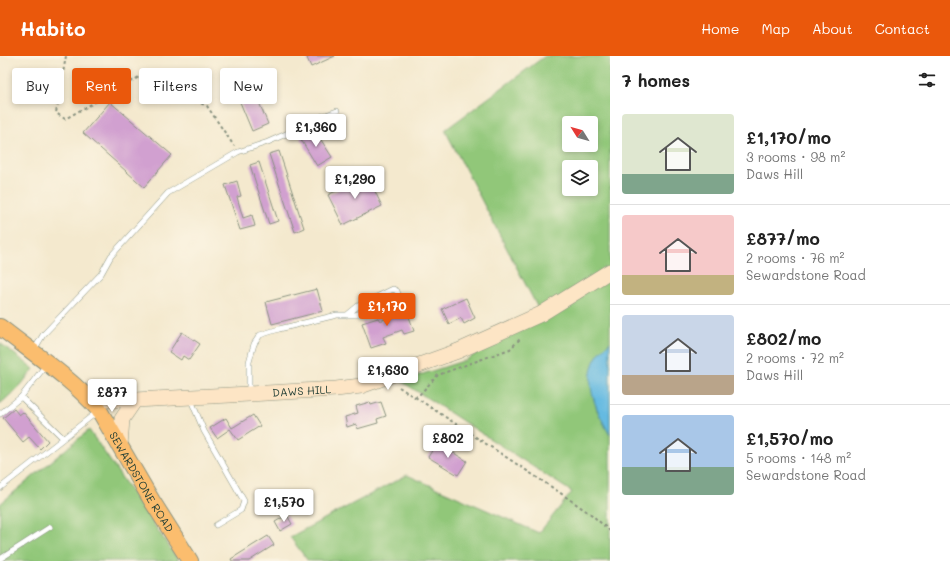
<!DOCTYPE html>
<meta charset="utf-8">
<style>
:root{--surface:#fff;--page:#f6f6f6;--text:#222;--muted:#767676;--line:#e0e0e0;--accent:#ea580c}
body{margin:0;font-family:Mali,sans-serif;background:var(--page);color:var(--text);height:100vh;display:flex;flex-direction:column;font-size:15px;white-space:nowrap}
*{box-sizing:border-box;margin:0}
p{font-size:13px;color:var(--muted)}
.icon{flex:none;width:22px;height:22px;fill:none;stroke:currentColor;stroke-width:2;stroke-linecap:round;stroke-linejoin:round}
.map{position:relative;flex:1;overflow:hidden}
.panel{display:flex;flex-direction:column;background:var(--surface);width:340px}
.panel>*{flex:none}
.top-card{position:absolute;left:12px;top:12px;width:380px;height:36px;display:flex;gap:8px}
.needle{width:26px;rotate:307deg}
.controls{position:absolute;left:562px;top:60px;display:grid;gap:8px}
.controls a{display:grid;place-items:center;width:36px;height:36px;border-radius:4px;background:var(--surface);box-shadow:0 2px 6px #0003;font-size:20px}
.price{position:absolute;translate:-50% -34px;padding:0 9px;border-radius:4px;background:#fff;color:#222;font-size:13px;line-height:26px;filter:drop-shadow(0 1px 2px #0008)}
.price::after{content:'';position:absolute;left:50%;top:24px;width:12px;height:9px;margin-left:-6px;background:inherit;clip-path:polygon(0 0,100% 0,50% 100%)}
.price.active{background:var(--accent);color:#fff}
ul{padding:0;list-style:none}
li{display:flex;align-items:center;gap:12px;height:100px;padding:0 12px}
li+li{border-top:1px solid var(--line)}
li span{display:grid;place-items:center;flex:none;width:112px;height:80px;border-radius:4px;color:#555}
li>.icon{margin-inline-start:auto}
span .icon{width:48px;height:48px;fill:#fffc;stroke-width:1}
li b{font-size:17px}
h2{display:flex;justify-content:space-between;align-items:center;height:48px;padding:0 12px;font-size:17px}
.chip{padding:0 14px;border-radius:4px;background:var(--surface);box-shadow:0 2px 6px #0003;font-size:14px;line-height:36px}
.chip.active{background:var(--accent);color:#fff}
header{display:flex;align-items:center;gap:24px;box-sizing:border-box;height:56px;padding:0 20px;background:var(--accent);color:#fff}
header strong{font-size:19px}
nav{display:flex;gap:22px;margin-inline-start:auto;font-size:14px}
main{display:flex;flex:1;min-height:0}
.map>svg:first-child{display:block}
.green{fill:#91c779;stroke:#588256;fill-rule:evenodd}
.water{fill:#65bae1;stroke:#427c8a}
.building{fill:#d1a0d0}
.lines{fill:none;stroke-linecap:round;stroke-linejoin:round}
.lane-casing{stroke:#8a9381;stroke-width:6}
.secondary-casing{stroke:#8a9381;stroke-width:16}
.primary-casing{stroke:#8a9381;stroke-width:18}
.path{stroke:#8a9381;stroke-width:2;stroke-dasharray:3 3;stroke-linecap:butt}
.lane{stroke:#fff;stroke-width:5}
.secondary{stroke:#fde5c5;stroke-width:15}
.primary{stroke:#fbbd6e;stroke-width:16}
.labels{text-anchor:middle;stroke-width:3;stroke-linejoin:round;paint-order:stroke}
.street-label{font-size:11px;fill:#1f3d34;stroke:#fcf5e5}
</style>
<header>
<strong>Habito</strong>
<nav><a>Home</a><a>Map</a><a>About</a><a>Contact</a></nav>
</header>
<main>
<div class="map">
<svg width="610" height="505" viewBox="0 0 610 505">
<rect width="100%" height="100%" fill="#fcf5e5"/>
<filter id="ink" filterUnits="userSpaceOnUse"><feTurbulence type="fractalNoise" baseFrequency=".025" numOctaves="2"/><feDisplacementMap in="SourceGraphic" scale="8" xChannelSelector="R" yChannelSelector="G"/><feConvolveMatrix kernelMatrix="1 2 1 2 8 2 1 2 1" color-interpolation-filters="sRGB"/></filter>
<filter id="wash" filterUnits="userSpaceOnUse"><feTurbulence type="fractalNoise" baseFrequency=".012" numOctaves="4" result="noise"/><feDisplacementMap in="SourceGraphic" scale="16" xChannelSelector="R" yChannelSelector="G"/><feGaussianBlur stdDeviation="0.9" result="paint"/><feColorMatrix in="noise" values="0 0 0 0 0 0 0 0 0 0 0 0 0 0 0 0 0 1.4 0 .05"/><feComposite in="paint" operator="in"/></filter>
<g filter="url(#wash)">
<rect width="100%" height="100%" fill="#f4e9ce"/>
<g class="green">
<path d="M545,0h65v286l-14,16 -5,18 6,34 13,25v126h-302l-18,-24 117,-62 132,58 33,-41 -171,-111 65,-21 75,-46 -96,-184zM569,67h22v22h-22zM569,111h22v22h-22z"/>
<path d="M0,287l34,26 -14,17 -20,18z"/>
<path d="M89,374l90,131h-179v-57z"/>
</g>
<path class="water" d="M610,286v93c-12,-21 -28,-53 -14,-77 3,-6 10,-11 14,-16z"/>
<g id="blocks">
<g class="building">
<path d="M312,0h23l-24,11 -4,-9z"/>
<path d="M246,15l22,53 -16,7 -22,-53z"/>
<path d="M110,46l62,53 -28,32 -61,-54z"/>
<path d="M314,73l18,28 -15,9 -17,-28z"/>
<path d="M279,95l25,77 -9,4 -26,-78z"/>
<path d="M259,106l19,59 -9,3 -19,-59z"/>
<path d="M367,119l15,31 -39,19 -15,-30z"/>
<path d="M237,125l4,15 -4,1 6,21 9,-3 3,11 -15,4 -15,-45z"/>
<path d="M317,233l6,22 -51,13 -6,-22z"/>
<path d="M466,242l9,20 -11,6 -3,-6 -12,6 -7,-15z"/>
<path d="M406,252l8,23 -10,3 -2,-4 -19,7 3,6 -15,5 -9,-25 16,-5 2,3 11,-4 -1,-4z"/>
<path d="M182,276l18,12 -11,16 -6,-4 -2,4 -12,-8z"/>
<path d="M370,346l1,3 10,-3 5,14 -9,3 1,4 -21,6 -1,-5 -9,3 -2,-10 13,-4 -2,-7z"/>
<path d="M14,353l5,6 4,-3 25,29 -8,8 -11,-12 -6,5 -20,-24z"/>
<path d="M253,359l7,11 -22,14 -8,-11 -13,9 -7,-10 16,-10 6,10z"/>
<path d="M437,387l30,18 -9,14 -30,-18z"/>
<path d="M287,459l5,9 -12,7 -5,-9z"/>
<path d="M268,480l6,9 -25,16h-17l-1,-2z"/>
</g>
</g>
</g>
<g filter="url(#ink)">
<use href="#blocks" fill-opacity="0" stroke="#8a9381" stroke-width="1"/>
<g class="lines">
<g class="lane-casing">
<g id="lane">
<path d="M34,294l9,-15 58,-61 10,-18 57,-63 70,-41 30,-10 18,-8 20,-12 31,-11"/>
<path d="M249,337v-31l5,-18 6,-9 19,-6 58,-14h18l39,-12 5,-6 -2,-6 -4,-2 -35,17 -11,9"/>
<path d="M21,341l42,41"/>
<path d="M191,344l13,31 40,70 -3,9 -25,15"/>
<path d="M0,358l21,-17 25,-32"/>
<path d="M0,432l97,-76"/>
<path d="M0,503l50,-32"/>
</g>
</g>
<g class="secondary-casing">
<g id="secondary">
<path id="s1" d="M90,344h45l114,-6 87,-5 25,-3 97,-35 83,-37 69,-43"/>
<path d="M120,390l2,-27 13,-19"/>
</g>
</g>
<g class="primary-casing">
<g id="primary">
<path id="s2" d="M0,271c33,26 71,51 99,83l53,91 38,60"/>
</g>
</g>
<g class="path">
<path d="M66,0l-10,57 9,6 76,-43 66,30 27,40"/>
<path d="M399,331l15,10 5,-2 19,-20 72,-26 10,-10"/>
<path d="M415,341l141,93 36,25 18,16"/>
</g>
<use href="#lane" class="lane"/>
<use href="#secondary" class="secondary"/>
<use href="#primary" class="primary"/>
</g>
</g>
<g class="labels">
<g class="street-label">
<text dy="4" stroke="none"><textPath href="#s1" startOffset="212">DAWS HILL</textPath></text>
<text dy="4" stroke="none"><textPath href="#s2" startOffset="213">SEWARDSTONE ROAD</textPath></text>
</g>
</g>
</svg>
<div class="controls">
<a><svg class="needle" viewBox="-14 -14 28 28"><path d="M0-13l5 13h-10z" fill="#e53935"/><path d="M0 13l5-13h-10z" fill="#767676"/></svg></a>
<a><svg class="icon" aria-label="layers" viewBox="0 0 24 24"><path d="M12 4l9 5-9 5-9-5zM3 14l9 5 9-5"/></svg></a>
</div>
<b class="price" style="left:316px;top:92px">£1,360</b>
<b class="price" style="left:355px;top:144px">£1,290</b>
<b class="price active" style="left:387px;top:271px">£1,170</b>
<b class="price" style="left:388px;top:335px">£1,630</b>
<b class="price" style="left:112px;top:357px">£877</b>
<b class="price" style="left:448px;top:403px">£802</b>
<b class="price" style="left:284px;top:467px">£1,570</b>
<div class="top-card">
<a class="chip">Buy</a>
<a class="chip active">Rent</a>
<a class="chip">Filters</a>
<a class="chip">New</a>
</div>
</div>
<section class="panel">
<h2>7 homes<svg class="icon" aria-label="filters" viewBox="0 0 24 24"><path d="M4 7h16M4 17h16"/><circle cx="9" cy="7" r="2"/><circle cx="15" cy="17" r="2"/></svg></h2>
<ul>
<li><span style="background:linear-gradient(#dfe7d0 75%,#7fa58c 0)"><svg class="icon" aria-label="home" viewBox="0 0 24 24"><path d="M3 11l9-7 9 7M6 9v11h12V9"/></svg></span><div><b>£1,170/mo</b><p>3 rooms · 98 m²</p><p>Daws Hill</p></div></li>
<li><span style="background:linear-gradient(#f6c9c9 75%,#c2b280 0)"><svg class="icon" aria-label="home" viewBox="0 0 24 24"><path d="M3 11l9-7 9 7M6 9v11h12V9"/></svg></span><div><b>£877/mo</b><p>2 rooms · 76 m²</p><p>Sewardstone Road</p></div></li>
<li><span style="background:linear-gradient(#c9d6e8 75%,#b9a48a 0)"><svg class="icon" aria-label="home" viewBox="0 0 24 24"><path d="M3 11l9-7 9 7M6 9v11h12V9"/></svg></span><div><b>£802/mo</b><p>2 rooms · 72 m²</p><p>Daws Hill</p></div></li>
<li><span style="background:linear-gradient(#a9c7e8 65%,#7fa58c 0)"><svg class="icon" aria-label="home" viewBox="0 0 24 24"><path d="M3 11l9-7 9 7M6 9v11h12V9"/></svg></span><div><b>£1,570/mo</b><p>5 rooms · 148 m²</p><p>Sewardstone Road</p></div></li>
</ul>
</section>
</main>
